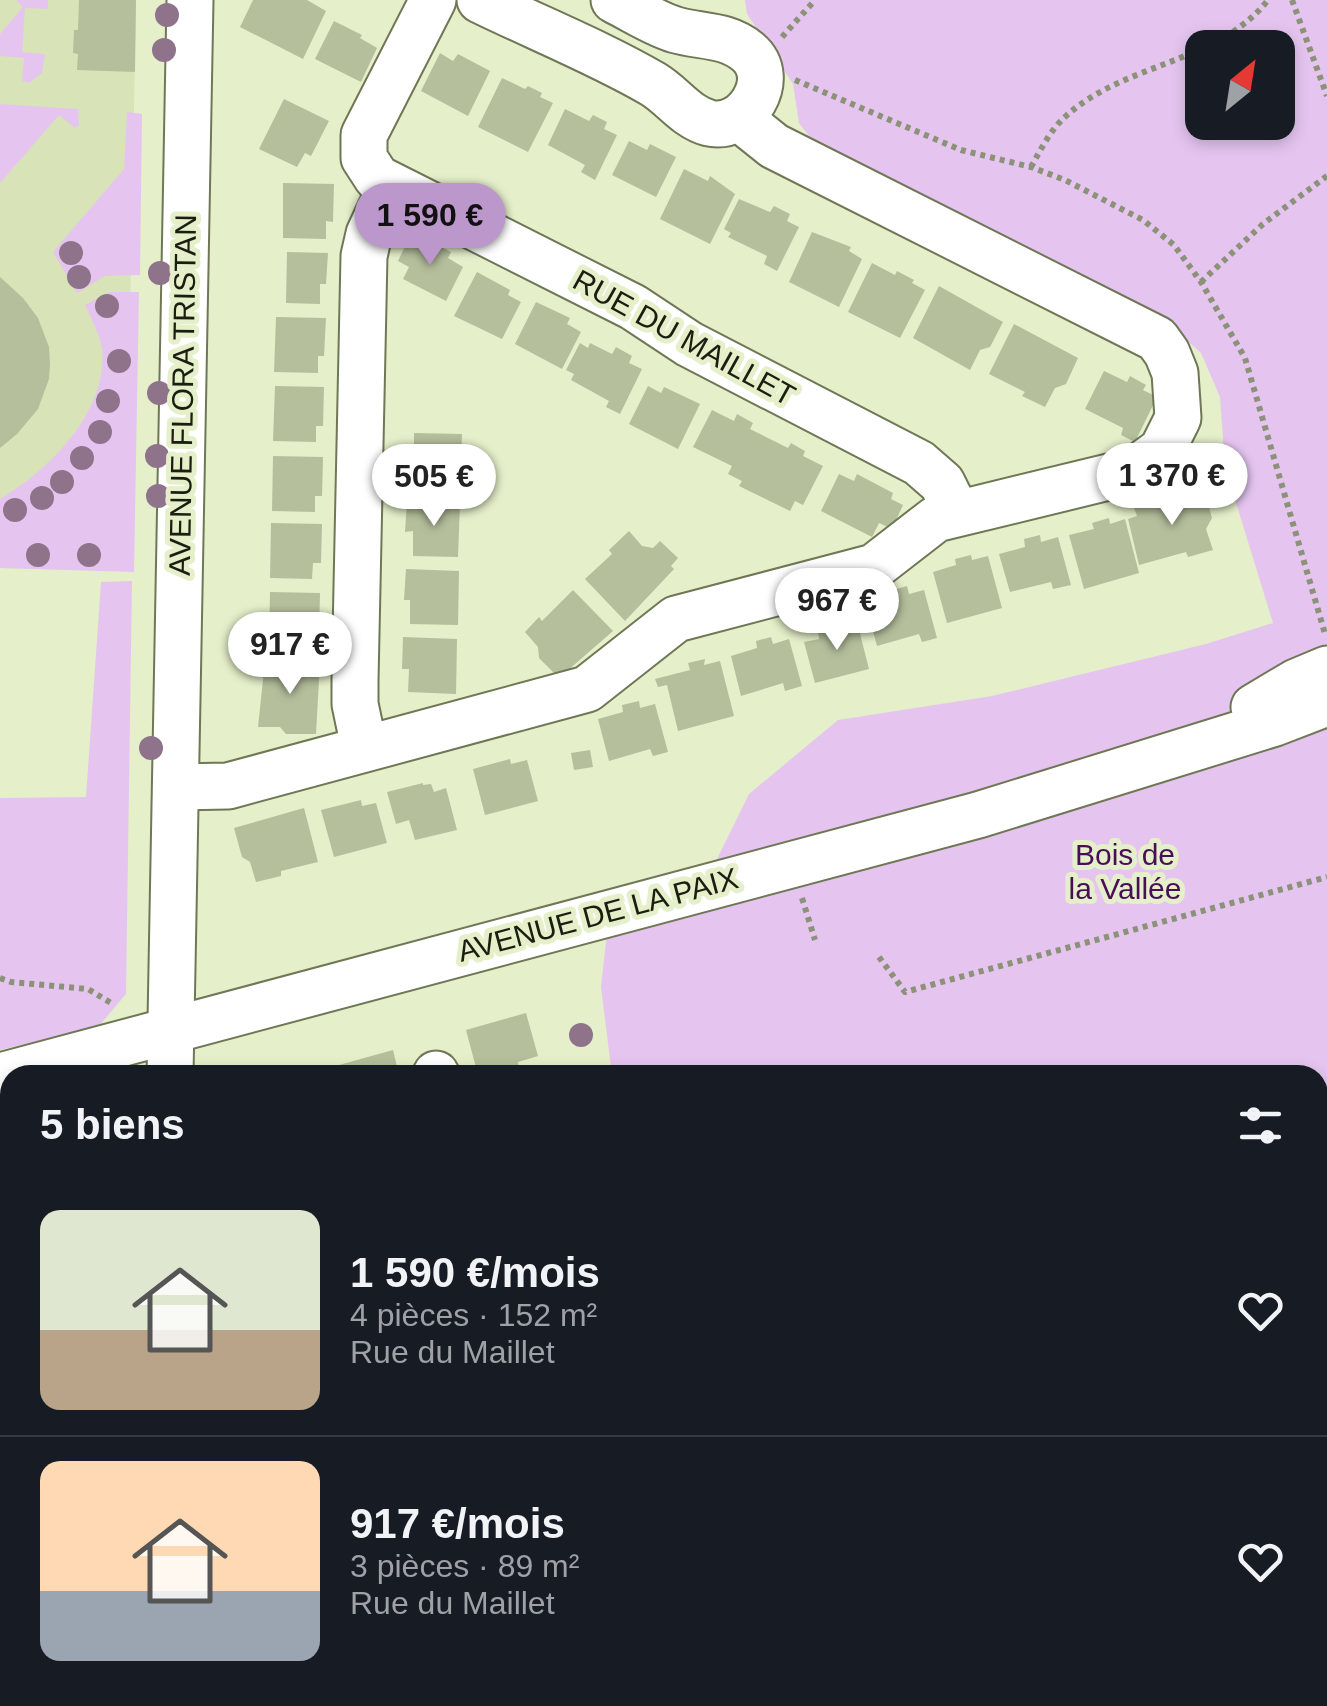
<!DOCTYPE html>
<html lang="fr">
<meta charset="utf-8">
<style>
:root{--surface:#171b24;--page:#242831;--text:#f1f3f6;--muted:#9ea1a6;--line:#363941;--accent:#bc97cb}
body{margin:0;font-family:Helvetica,sans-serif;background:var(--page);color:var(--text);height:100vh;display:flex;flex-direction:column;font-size:38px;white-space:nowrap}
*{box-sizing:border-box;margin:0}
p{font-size:32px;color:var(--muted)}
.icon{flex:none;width:55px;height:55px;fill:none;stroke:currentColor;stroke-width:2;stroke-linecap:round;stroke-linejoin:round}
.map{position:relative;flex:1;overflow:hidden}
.drawer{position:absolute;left:0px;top:1065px;width:1328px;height:642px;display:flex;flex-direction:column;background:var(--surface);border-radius:30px 30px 0 0;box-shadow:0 5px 15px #0003}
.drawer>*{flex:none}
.needle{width:65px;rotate:30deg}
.controls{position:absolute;left:1185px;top:30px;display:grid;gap:20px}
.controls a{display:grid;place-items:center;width:110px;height:110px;border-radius:20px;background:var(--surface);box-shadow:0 5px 15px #0003;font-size:50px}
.price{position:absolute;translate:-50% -85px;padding:0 22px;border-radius:35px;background:#fff;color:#222;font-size:32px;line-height:65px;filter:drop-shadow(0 2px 5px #0008)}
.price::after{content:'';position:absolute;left:50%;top:60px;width:30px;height:22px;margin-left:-15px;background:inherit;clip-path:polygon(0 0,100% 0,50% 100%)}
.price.active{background:var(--accent);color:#111}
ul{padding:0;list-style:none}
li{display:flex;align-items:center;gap:30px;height:250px;padding:0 40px}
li+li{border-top:2px solid var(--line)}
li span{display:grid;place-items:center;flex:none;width:280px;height:200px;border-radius:20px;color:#555}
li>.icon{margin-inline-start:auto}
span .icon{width:120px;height:120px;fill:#fffc;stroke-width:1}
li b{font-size:42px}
h2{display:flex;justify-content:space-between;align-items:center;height:120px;padding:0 40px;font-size:42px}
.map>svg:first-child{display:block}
.built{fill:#d8e3b8}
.green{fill:#e5c5f0;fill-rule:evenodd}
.building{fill:#b5bf9c}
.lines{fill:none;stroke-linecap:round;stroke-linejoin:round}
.minor-casing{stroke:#6f7756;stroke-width:49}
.path{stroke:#8b9278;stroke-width:6;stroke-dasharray:5 5;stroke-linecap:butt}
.minor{stroke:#fff;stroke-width:45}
.tree{fill:#8f738b}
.labels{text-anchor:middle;stroke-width:10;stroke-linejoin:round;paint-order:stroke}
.street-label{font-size:30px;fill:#1a1d10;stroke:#e5efca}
.park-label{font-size:30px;fill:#480e58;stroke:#e5efca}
</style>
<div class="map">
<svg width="1327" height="1706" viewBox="0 0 1327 1706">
<rect width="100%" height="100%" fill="#e5efca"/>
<path class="built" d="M0,0h136l-11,571 -125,-3z"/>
<g class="green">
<path d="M16,0h32v9l-23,-1 -3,44 23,2 -3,19 -13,10 -7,-2 2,-23 -24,-2v-22l23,-27z"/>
<path d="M745,0h582v1197l-9,5v-127h-706l-11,-88 6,-55 81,-14 61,-124 89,-74 154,-24 214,-52 67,-21 -48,-156 -5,-70 -19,-44 -34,-31 -347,-172 -21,-27 -6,-39 -46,-70zM1202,48h76v74h-76z"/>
<path d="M0,104l78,5 1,16 -4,3 -16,-13 -59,68z"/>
<path d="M127,112l15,2 -2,161 -35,1 -28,17 -24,-41 71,-83z"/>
<path d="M110,292h29l-5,280 -134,-4v-69c49,-29 108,-87 102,-150 -2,-15 -11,-30 -17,-44z"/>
<path d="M132,581l-6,413 -27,32 -99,24v-252l86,-1 15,-215z"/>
<path d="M786,1698h187l15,8h-187z"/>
</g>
<g class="building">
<path d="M79,0h57l-1,72 -58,-2 1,-16 -5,-1 1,-23h4z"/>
<path d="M253,0h54l19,11 -23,48 -63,-32z"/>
<path d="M334,21l28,14 -2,3 17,10 -16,34 -46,-23z"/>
<path d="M440,53l13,8 5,-7 32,17 -22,45 -47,-25z"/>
<path d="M502,78l23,11 3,-3 14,7 -2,4 13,6 -25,49 -50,-25z"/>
<path d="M284,99l45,22 -18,35 -6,-3 -8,14 -38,-18z"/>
<path d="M565,109l24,12 4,-6 14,7 -3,7 13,6 -22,45 -14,-8 4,-7 -37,-20z"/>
<path d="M629,141l18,9 3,-6 26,13 -20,40 -44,-22z"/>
<path d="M684,169l24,12 2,-5 25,18 -25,50 -50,-25z"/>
<path d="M283,183l51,1 -1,38 -7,-1v18l-43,-1z"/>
<path d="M739,199l31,13 4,-6 16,8 -3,7 12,6 -22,44 -13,-7 3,-8 -39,-19 3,-4 -7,-4z"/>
<path d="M812,232l39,15 -2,4 13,8 -23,48 -50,-25z"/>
<path d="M409,238l12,6 3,-6 27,14 -3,6 15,9 -17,34 -43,-22 6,-12 -11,-6z"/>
<path d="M287,252l41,1 -2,31h-6v20l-34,-1z"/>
<path d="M872,263l23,12 2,-4 17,9 -2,3 13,7 -25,48 -52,-26z"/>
<path d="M477,272l33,18 -2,5 13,7 -19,37 -48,-23z"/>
<path d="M0,277l23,21 15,20 11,29 1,17 -1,15 -11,30 -21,25 -17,14z"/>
<path d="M939,286l64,36 -13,25 -10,3 -10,20 -57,-32z"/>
<path d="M536,302l34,16 -3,6 14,8 -19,37 -47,-25z"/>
<path d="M276,317l50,1 -2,38h-6v17l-44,-1z"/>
<path d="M1014,324l64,34 -12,26 -11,4 -10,19 -23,-11 3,-4 -36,-18z"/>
<path d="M580,343l8,5 2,-5 22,11 4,-7 16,9 -3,7 13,6 -22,45 -14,-7 3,-6 -38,-21 3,-6 -8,-4z"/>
<path d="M1104,371l23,11 3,-6 16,9 -3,5 14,7 -22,45 -14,-7 2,-7 -38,-19z"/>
<path d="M275,386l49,1 -1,39h-7v16l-43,-1z"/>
<path d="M648,386l13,7 3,-6 36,17 -22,45 -49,-25z"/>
<path d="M712,410l22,11 3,-7 16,9 -3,6 38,19 3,-5 14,8 -2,5 20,10 -20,39 -8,-4 -5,10 -51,-25 3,-5 -14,-7 4,-8 -39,-19z"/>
<path d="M414,433l48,1 -2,54 -53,-1v-31l7,1z"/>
<path d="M273,456l50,1 -1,39h-7v16l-43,-1z"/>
<path d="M839,474l15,7 3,-7 36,19 -2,6 12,6 -11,24 -13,-6 -7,14 -51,-26z"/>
<path d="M1205,492l7,26 -6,11 7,21 -25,7 -2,-5 -47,13 -11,-46 9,-3 -3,-8z"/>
<path d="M407,502l53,2 -2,53 -45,-1v-25l-8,1z"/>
<path d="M1109,518l1,6 15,-5 14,54 -55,16 -15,-54 25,-6 -2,-6z"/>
<path d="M271,523l51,1 -1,39h-8l-1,16 -42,-1z"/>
<path d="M629,531l13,15 11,2 7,-7 18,17 -7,8 3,3 -49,52 -40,-42 27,-25 -3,-4z"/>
<path d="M1040,535l1,7 17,-5 13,48 -18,4 -2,-7 -41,10 -11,-38 26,-7 -1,-8z"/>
<path d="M971,555l1,5 16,-4 14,52 -55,15 -14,-51 23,-7 -1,-6z"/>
<path d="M406,569l53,2 -1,54 -48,-1v-24h-6z"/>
<path d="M907,586l2,8 15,-4 13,48 -15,4 -3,-8 -42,12 -11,-40 26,-7 -2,-8z"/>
<path d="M573,590l40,41 -54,47 -20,-20 -1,-11 -13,-15 14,-15 3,4z"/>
<path d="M270,592l50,1 -1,40h-6v15l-44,-2z"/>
<path d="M857,622l12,47 -54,14 -11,-41 15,-3 -1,-7z"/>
<path d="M403,637l54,2 -1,55 -48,-2 1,-23h-7z"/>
<path d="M771,637l2,7 16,-5 13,47 -17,5 -2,-8 -42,13 -10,-40 26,-8 -1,-7z"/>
<path d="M705,659l-1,6 16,-4 14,55 -56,15 -11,-46 -9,2 -3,-8 35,-9 -2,-7z"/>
<path d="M265,661l55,1 -4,72h-30l-6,-7h-22z"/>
<path d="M639,701l1,7 15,-4 13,48 -15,4 -3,-7 -41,12 -11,-42 25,-7 -1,-7z"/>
<path d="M590,750l3,17 -19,3 -3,-17z"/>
<path d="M510,759l1,5 16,-4 11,41 -53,14 -12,-46z"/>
<path d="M423,783v2l8,-1 3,8 12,-4 11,42 -42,10 -6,-20 -13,4 -9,-32z"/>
<path d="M361,800l1,6 14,-3 11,40 -53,14 -13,-47z"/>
<path d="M304,808l14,54 -37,9v5l-25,6 -6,-20 -8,-5 -8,-29z"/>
<path d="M526,1013l12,43 -20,6 1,7 -22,6h-19l-12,-45z"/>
<path d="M393,1050l6,25h-57l-3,-10z"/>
<path d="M10,1211v53l-10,3v-53z"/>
<path d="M1327,1277v49h-9v-48z"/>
<rect x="0" y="1355" width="10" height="33"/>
<rect x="0" y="1433" width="10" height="41"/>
<rect x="0" y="1594" width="10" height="28"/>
<rect x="184" y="1698" width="42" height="8"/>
<path d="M552,1698h41l7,4 -2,4h-51z"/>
<path d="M1121,1698h51l-5,8h-51z"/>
</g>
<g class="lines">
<g class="minor-casing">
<g id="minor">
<path d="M433,0l-69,135v23l13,20 256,129 56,37 230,119 23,20 15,30"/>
<path d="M480,0c57,28 118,52 173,84 20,12 33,33 56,39 37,9 70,-45 39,-71 -21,-18 -47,-15 -72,-22 -21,-6 -42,-20 -62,-30"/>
<path d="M1254,707l42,-25 31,-13"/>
<path d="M364,747l-9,-43v-23l9,-425 5,-22 22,-47"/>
<path d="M176,787l52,-1 359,-97 89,-70 198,-52 62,-48 197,-48 29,-21 16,-32 -3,-45 -8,-20 -10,-14 -383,-193 -35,-28"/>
<path d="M436,1074v1"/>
<path d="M170,1075l20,-1075"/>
<path d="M0,1076l978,-261 297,-92 52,-20"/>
<path d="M1318,1218l9,-5"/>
<path d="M0,1308l10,-2"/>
<path d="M0,1550h10"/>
<path d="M270,1698v8"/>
<path d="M1278,1698l15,8"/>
<path d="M652,1706l4,-8"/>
</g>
</g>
<g class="path">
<path d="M1292,0l35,96"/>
<path d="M782,37l33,-37"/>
<path d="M795,80l166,70 70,17 34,13 78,40 31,25 27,37 44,76 80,276"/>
<path d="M1031,167c10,-18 20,-38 35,-51 58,-53 153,-53 202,-116"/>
<path d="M1201,282l62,-58 64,-48"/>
<path d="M802,898l13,42"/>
<path d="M879,957l26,35 422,-115"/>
<path d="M0,978l11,4 77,7 23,14"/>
<path d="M0,1648l10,-2"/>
<path d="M884,1698l15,8"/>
<path d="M121,1706v-8"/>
<path d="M452,1706l6,-8"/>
<path d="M1095,1706l6,-8"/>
</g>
<use href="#minor" class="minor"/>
</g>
<g class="tree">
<circle cx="167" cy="15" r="12"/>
<circle cx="164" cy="50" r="12"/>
<circle cx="71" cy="253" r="12"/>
<circle cx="160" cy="273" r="12"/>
<circle cx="79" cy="277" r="12"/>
<circle cx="107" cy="306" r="12"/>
<circle cx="119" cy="361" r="12"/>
<circle cx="159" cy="393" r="12"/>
<circle cx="108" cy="401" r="12"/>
<circle cx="100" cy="432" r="12"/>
<circle cx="157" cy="456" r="12"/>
<circle cx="82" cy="458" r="12"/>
<circle cx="62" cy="482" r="12"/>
<circle cx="158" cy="496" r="12"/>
<circle cx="42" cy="498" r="12"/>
<circle cx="15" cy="510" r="12"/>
<circle cx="38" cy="555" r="12"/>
<circle cx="89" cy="555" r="12"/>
<circle cx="151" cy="748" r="12"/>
<circle cx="581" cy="1035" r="12"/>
</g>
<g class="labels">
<g class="street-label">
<text transform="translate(684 338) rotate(29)" y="10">RUE DU MAILLET</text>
<text transform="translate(183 395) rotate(-89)" y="10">AVENUE FLORA TRISTAN</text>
<text transform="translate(598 915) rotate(-15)" y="10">AVENUE DE LA PAIX</text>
</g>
<g class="park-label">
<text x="1125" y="865">Bois de<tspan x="1125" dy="34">la Vallée</tspan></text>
</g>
</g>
</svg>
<div class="controls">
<a><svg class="needle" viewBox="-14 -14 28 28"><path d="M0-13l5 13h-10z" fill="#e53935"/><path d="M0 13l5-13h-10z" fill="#9ea1a6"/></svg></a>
</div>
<b class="price active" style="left:430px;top:268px">1 590 €</b>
<b class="price" style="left:1172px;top:528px">1 370 €</b>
<b class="price" style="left:434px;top:529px">505 €</b>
<b class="price" style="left:837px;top:653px">967 €</b>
<b class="price" style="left:290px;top:697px">917 €</b>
<section class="drawer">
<h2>5 biens<svg class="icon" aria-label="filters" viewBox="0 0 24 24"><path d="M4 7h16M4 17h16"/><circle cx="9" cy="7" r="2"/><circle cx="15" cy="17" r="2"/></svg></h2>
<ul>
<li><span style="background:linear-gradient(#dfe7d0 60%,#b9a48a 0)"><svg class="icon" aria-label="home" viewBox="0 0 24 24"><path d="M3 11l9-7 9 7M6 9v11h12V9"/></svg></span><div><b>1 590 €/mois</b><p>4 pièces · 152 m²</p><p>Rue du Maillet</p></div><svg class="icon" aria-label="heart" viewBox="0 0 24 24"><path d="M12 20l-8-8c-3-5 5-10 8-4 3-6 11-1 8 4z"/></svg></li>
<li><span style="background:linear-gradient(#ffd9b3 65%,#9aa5b1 0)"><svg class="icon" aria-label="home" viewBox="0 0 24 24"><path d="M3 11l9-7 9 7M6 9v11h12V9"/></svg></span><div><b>917 €/mois</b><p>3 pièces · 89 m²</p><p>Rue du Maillet</p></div><svg class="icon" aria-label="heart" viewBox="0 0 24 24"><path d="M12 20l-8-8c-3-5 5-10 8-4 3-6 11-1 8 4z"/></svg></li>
</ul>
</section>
</div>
